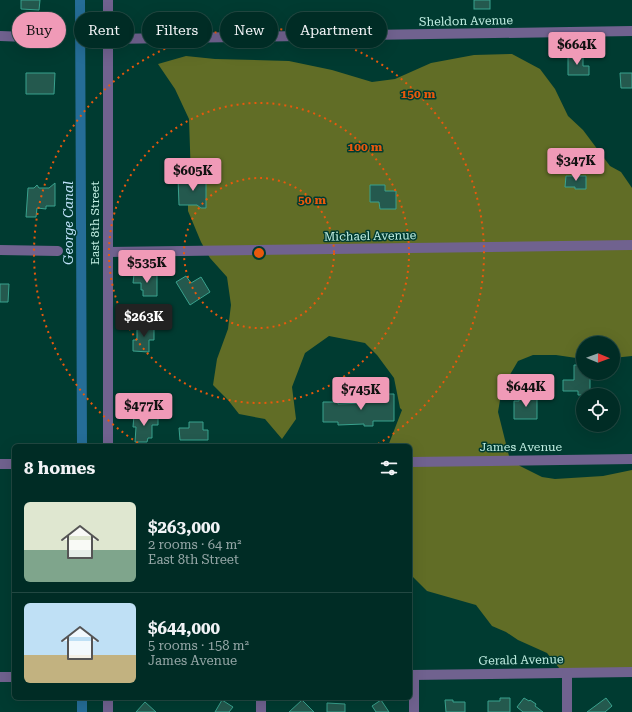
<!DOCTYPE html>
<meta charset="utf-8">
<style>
:root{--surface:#002c25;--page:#0e3832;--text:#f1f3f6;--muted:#95a7a7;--line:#224842;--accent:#f09ab7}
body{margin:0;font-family:"Roboto Serif",serif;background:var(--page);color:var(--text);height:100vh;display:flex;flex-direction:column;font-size:15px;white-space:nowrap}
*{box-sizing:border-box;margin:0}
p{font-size:13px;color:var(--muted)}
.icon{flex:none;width:22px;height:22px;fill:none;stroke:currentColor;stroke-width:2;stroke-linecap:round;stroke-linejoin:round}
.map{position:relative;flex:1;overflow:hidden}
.drawer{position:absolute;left:12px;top:444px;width:400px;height:256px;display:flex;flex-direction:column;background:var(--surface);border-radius:6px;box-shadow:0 4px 16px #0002,0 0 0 1px var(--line)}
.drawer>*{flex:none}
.top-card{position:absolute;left:12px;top:12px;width:400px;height:36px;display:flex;gap:8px}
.needle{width:26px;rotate:91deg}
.buttons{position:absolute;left:576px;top:336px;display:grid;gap:8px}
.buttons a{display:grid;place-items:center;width:44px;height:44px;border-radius:50%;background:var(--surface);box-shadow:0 4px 16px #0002,0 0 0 1px var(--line);font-size:20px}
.price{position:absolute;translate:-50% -34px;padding:0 9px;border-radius:4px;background:var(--accent);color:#111;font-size:13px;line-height:26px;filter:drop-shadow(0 1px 2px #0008)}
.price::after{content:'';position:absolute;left:50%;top:24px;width:12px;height:9px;margin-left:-6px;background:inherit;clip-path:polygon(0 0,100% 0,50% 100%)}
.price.on{background:#222;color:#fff}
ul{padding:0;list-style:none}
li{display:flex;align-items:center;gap:12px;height:100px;padding:0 12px}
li+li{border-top:1px solid var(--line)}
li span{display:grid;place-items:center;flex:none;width:112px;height:80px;border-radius:6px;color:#555}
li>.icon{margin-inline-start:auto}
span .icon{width:48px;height:48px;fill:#fffc;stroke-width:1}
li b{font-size:17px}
h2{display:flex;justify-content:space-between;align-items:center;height:48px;padding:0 12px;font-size:17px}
.chip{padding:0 14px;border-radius:18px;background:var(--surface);box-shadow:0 4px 16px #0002,0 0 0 1px var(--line);font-size:14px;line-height:36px}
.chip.on{background:var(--accent);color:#111}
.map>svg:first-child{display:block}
.forest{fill:#616d26}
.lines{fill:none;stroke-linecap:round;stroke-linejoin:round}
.canal{stroke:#256d97;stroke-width:10}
.building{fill:#24594e;stroke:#39a28e}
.minor{stroke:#70628f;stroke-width:10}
.ring{fill:none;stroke:#e8590c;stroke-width:2;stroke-dasharray:2 4}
.labels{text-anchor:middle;stroke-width:3;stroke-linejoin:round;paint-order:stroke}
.street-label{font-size:12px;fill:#c1efe3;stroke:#003b31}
.water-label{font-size:13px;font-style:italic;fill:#c1e4fd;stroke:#003b31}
.centre{fill:#e8590c;stroke:#003b31;stroke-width:2}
.ring-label{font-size:12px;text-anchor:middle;font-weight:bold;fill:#e8590c;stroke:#003b31;stroke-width:3;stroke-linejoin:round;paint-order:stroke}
</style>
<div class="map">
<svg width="632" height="712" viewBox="0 0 632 712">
<rect width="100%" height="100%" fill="#003b31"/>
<path class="forest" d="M512,54l28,15 15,20 13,27 15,14 27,36 11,6 11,16v168l-19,2v-15h-30v16l-27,-4h-23l-15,6 -16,27 -4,24 11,44 11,10 22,11 13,2 48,-3 29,-6v203l-68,1 -17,-21 -29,-13 -12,-8 -14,-6 -16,-21 -49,-14 -17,-17v-128h-22l14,-36 -2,-2 -6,-30 -17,-23 -12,-12 -36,-7 -24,17 -13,34 4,32 -14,20 -17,-20 -26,-5 -11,-14 -15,-15 4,-26 11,-30 3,-24 -4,-28 -17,-19 -9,-16 -13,-31v-31l3,-2 -2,-59 -14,-30 -17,-25 28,-8 29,3 74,2 43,9 40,12 23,-3 36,-16 43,-8z"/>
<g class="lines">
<g class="canal">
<path d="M80,0l2,446"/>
<path d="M82,698v14"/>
</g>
</g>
<g class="building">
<path d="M21,0h19l-1,10 -18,-1z"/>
<rect x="474" y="0" width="16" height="9"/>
<path d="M568,55h15v11h6v9h-21z"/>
<path d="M26,73h29l-1,21h-28z"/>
<path d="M620,73h12v15h-11z"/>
<path d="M566,176h20v13h-11v-2h-10z"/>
<path d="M206,177v31h-5l-4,-3h-18l-1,-27z"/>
<path d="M55,183v23h-9v3l-9,-1 -1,9h-10l2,-29h6l3,-3 2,3h10z"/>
<path d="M370,185h15v6h11v18h-16l-1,-7h-9z"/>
<path d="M134,274h23v22h-14v-6h-2v-7h-8z"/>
<path d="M186,276l5,7 10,-6 9,15 -20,13 -14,-23z"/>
<path d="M0,284h9l-1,18h-8z"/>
<path d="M137,324l17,1v15h-5v12l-16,-1v-11h4z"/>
<path d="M574,365h9v8h7v22h-12v-4h-15v-11h11z"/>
<path d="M363,394h31v27h-21v5h-9v-2l-26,1v-3h-15v-20h15v2l26,-1z"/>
<path d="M519,396h18v23h-23v-18h5z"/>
<path d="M134,415l24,1v9h-6v13h-4l-1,4h-12l1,-15h-3z"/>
<path d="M189,422h14v8h5v10h-28l-1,-12h10z"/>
<path d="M500,698h10v14h-22v-11h12z"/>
<path d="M524,698l5,3 1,-1 6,4 -1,2 8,6h-20l-6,-5z"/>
<path d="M606,698l6,8 -7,6h-18z"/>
<path d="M222,700l11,7 -4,5h-14z"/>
<path d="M302,700l12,12h-25z"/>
<path d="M381,700l8,12h-13l-4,-6z"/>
<path d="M445,700h8v2h12v10h-19z"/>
<path d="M145,702l11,10h-20z"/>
<path d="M327,703l18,1v8h-18z"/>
</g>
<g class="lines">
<g class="minor">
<path d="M108,0v446"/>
<path d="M0,36l27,1"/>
<path d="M108,39l524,-8"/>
<path d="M0,250l58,1"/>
<path d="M108,252l524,-7"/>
<path d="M410,462l222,-3"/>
<path d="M0,464h14"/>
<path d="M410,675l222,-3"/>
<path d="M0,677h14"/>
<path d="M108,712v-14"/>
<path d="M261,712v-14"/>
<path d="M414,712v-37"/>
<path d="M567,712v-39"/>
</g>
</g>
<g class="ring">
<circle cx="259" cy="253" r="75"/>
<circle cx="259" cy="253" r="150"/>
<path d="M143 446A225 225 0 1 1 375 446"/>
</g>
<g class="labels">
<g class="street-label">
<text transform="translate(466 21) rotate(-1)" y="4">Sheldon Avenue</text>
<text transform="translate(95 223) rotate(-90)" y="4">East 8th Street</text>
<text transform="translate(370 236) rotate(-1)" y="4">Michael Avenue</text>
<text x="521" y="451">James Avenue</text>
<text transform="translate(521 660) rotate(-1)" y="4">Gerald Avenue</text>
</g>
<g class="water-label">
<text transform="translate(68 223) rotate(-90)" y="5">George Canal</text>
</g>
</g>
<circle cx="259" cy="253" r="6" class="centre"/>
<g class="ring-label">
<text x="418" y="98">150 m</text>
<text x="365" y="151">100 m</text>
<text x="312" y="204">50 m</text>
</g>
</svg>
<div class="buttons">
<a><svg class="needle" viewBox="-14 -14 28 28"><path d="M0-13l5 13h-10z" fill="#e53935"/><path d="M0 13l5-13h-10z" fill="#95a7a7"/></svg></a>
<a><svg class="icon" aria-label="locate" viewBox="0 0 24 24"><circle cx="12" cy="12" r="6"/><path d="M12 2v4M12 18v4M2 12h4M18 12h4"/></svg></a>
</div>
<b class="price" style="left:577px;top:66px">$664K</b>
<b class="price" style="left:576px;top:182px">$347K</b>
<b class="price" style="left:193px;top:192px">$605K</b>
<b class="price" style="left:147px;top:284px">$535K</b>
<b class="price on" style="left:144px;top:338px">$263K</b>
<b class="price" style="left:526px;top:408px">$644K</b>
<b class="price" style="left:361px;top:411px">$745K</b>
<b class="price" style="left:144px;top:427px">$477K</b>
<div class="top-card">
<a class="chip on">Buy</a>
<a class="chip">Rent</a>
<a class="chip">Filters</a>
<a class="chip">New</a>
<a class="chip">Apartment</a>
</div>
<section class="drawer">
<h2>8 homes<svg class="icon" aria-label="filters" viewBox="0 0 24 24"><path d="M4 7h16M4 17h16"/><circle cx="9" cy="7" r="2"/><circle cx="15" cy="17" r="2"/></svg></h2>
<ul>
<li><span style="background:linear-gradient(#dfe7d0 60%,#7fa58c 0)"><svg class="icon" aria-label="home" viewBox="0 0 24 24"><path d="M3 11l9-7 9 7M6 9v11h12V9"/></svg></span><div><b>$263,000</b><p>2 rooms · 64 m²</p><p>East 8th Street</p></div></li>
<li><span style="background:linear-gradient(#bfe0f5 65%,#c2b280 0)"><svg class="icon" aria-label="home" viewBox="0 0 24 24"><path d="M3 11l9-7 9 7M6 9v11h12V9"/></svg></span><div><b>$644,000</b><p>5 rooms · 158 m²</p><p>James Avenue</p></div></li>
</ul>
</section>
</div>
